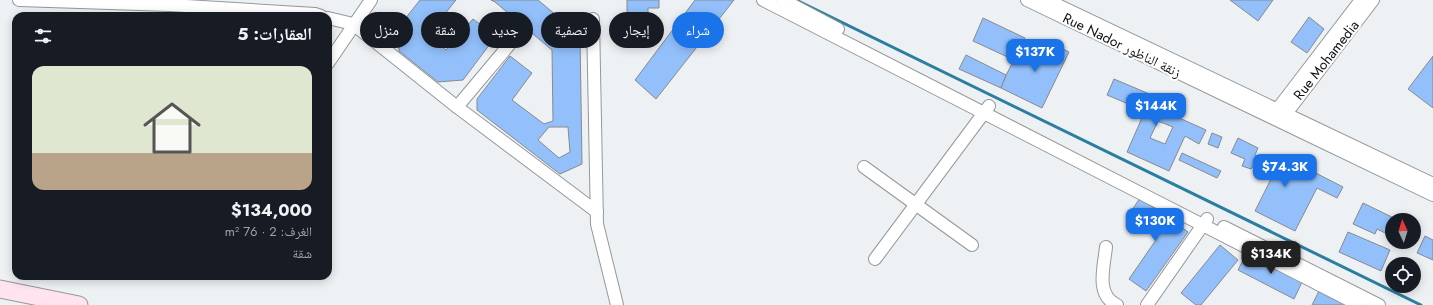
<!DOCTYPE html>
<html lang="ar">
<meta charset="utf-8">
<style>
:root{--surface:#171b24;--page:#20242c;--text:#f1f3f6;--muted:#9ea1a6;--accent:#1a73e8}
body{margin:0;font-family:Jost,"Noto Naskh Arabic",sans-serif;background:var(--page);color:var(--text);direction:rtl;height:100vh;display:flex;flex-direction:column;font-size:15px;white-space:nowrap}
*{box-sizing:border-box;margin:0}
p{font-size:13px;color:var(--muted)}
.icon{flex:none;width:22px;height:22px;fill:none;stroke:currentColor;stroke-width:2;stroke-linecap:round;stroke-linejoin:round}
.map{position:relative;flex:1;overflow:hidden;direction:ltr}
.side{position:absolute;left:12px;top:12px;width:320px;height:268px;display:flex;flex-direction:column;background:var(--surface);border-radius:12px;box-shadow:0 2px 10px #0003;direction:rtl}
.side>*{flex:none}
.banner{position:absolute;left:344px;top:12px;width:380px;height:36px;direction:rtl;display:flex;gap:8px}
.needle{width:26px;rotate:356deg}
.controls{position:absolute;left:1385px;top:213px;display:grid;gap:8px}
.controls a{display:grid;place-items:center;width:36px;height:36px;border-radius:50%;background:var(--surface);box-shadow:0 2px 10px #0003;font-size:20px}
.price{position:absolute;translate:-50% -34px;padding:0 9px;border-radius:8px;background:var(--accent);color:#fff;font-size:13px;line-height:26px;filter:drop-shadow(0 1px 2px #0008)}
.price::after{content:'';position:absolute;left:50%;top:24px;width:12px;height:9px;margin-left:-6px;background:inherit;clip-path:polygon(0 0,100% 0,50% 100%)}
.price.current{background:#222;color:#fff}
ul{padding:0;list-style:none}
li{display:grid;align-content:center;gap:8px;height:212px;padding:0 20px}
li span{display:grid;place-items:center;height:124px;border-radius:12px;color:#555}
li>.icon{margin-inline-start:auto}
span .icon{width:72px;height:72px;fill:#fffc;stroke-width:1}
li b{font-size:17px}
h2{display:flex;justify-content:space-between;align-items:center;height:48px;padding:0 20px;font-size:17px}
.tag{padding:0 14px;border-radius:18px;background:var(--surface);box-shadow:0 2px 10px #0003;font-size:14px;line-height:36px}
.tag.current{background:var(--accent);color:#fff}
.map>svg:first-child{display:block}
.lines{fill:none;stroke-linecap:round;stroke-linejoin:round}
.stream{stroke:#2a7e9f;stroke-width:3}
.building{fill:#93c0fb;stroke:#888a8d;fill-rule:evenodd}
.street-casing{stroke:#95989b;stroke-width:14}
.secondary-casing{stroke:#95989b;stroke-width:19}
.street{stroke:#fff;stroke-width:12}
.secondary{stroke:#ffe3ef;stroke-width:17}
.labels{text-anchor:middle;stroke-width:4;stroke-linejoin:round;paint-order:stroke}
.street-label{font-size:14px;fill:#121214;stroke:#fefeff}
</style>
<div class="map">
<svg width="1433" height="305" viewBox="0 0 1433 305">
<rect width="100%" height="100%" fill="#eef1f4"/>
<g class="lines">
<path class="stream" d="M796,0l625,305"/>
</g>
<g class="building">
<path d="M420,0h36l-28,35 18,15 27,-31 23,17 -33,44 -25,2 -39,-31 -2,-22z"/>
<path d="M491,0h47l42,35 2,129 -22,10 -83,-64v-11l33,-43 22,17 -20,27 32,24 9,-3 -1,-71 -57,-48zM549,127h19l2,25 -11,6 -21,-18z"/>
<path d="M627,0h32v8h-11v9h-21z"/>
<path d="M695,0h39l-78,99 -21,-19z"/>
<path d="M1230,0h43l-15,21z"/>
<path d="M1309,17l15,12 -17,24 -16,-11z"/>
<path d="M983,18l42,20 -11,22 -41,-19z"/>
<path d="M1024,42l25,10 4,-8 16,8 -27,56 -41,-20 5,-13z"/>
<path d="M966,55l40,20 -5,13 -42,-19z"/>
<path d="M1433,56v52l-25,-19z"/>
<path d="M1114,79l59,25 -5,9 38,17 -7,14 -14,-8 -16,35 -42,-19 18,-41 -38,-16zM1158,121l15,6 -8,17 -15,-6z"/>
<path d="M1212,133l10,4 -4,11 -10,-4z"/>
<path d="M1238,138l20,10 -3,7 23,11 2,-3 19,9 3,-6 41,21 -6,11 -20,-10 -22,43 -40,-20 19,-38 -20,-8 -3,4 -9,-3 3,-7 -14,-6z"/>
<path d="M1182,153l39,18 -4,7 -38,-18z"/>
<path d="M1140,198l48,34 -42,59 -17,-12 29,-42 -30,-21z"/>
<path d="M1363,203l35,17h-6v13l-1,3 -14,-7 -2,5 -22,-10z"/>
<path d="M1348,232l42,18 -9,21 -42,-19z"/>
<path d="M1425,236l8,4v20l-16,-7z"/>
<path d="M1220,245l18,15 -37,45h-5l-15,-12z"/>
<path d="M1247,252l56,28 -9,19 -56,-29z"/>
<path d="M1319,291l29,14h-36z"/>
</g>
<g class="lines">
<g class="street-casing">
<g id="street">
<path d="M19,0l151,5 145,9 6,2"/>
<path d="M763,0c199,100 397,204 596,305"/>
<path d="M783,0l55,29"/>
<path d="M1027,0l406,195"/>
<path d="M1047,0l386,184"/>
<path d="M328,18l25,6 104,83 140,105"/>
<path d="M593,19l4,205 20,81"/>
<path d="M328,63l43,-63"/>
<path d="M457,107l52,-62"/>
<path d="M1273,115l88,-115"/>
<path d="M1281,120l92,-120"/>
<path d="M864,167l108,78"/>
<path d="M1224,227l155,78"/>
<path d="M1106,247c-2,20 -11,48 11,58"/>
<path d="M875,259l114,-153"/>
<path d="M1147,305l60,-86"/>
</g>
</g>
<g class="secondary-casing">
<path id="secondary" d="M0,289l79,16"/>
</g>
<use href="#street" class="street"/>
<use href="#secondary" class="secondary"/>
</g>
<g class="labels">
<g class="street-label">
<text transform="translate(1122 45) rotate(26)" y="5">Rue Nador زنقة الناظور</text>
<text transform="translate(1326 60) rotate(-52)" y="5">Rue Mohamedia</text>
</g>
</g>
</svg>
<div class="controls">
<a><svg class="needle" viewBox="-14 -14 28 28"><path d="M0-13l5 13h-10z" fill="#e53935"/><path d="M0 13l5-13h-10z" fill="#9ea1a6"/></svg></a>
<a><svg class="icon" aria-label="locate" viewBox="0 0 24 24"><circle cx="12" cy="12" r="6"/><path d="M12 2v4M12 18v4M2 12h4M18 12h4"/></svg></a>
</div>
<b class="price" style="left:1035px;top:73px">$137K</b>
<b class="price" style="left:1156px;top:127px">$144K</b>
<b class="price" style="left:1285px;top:188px">$74.3K</b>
<b class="price" style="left:1155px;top:242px">$130K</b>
<b class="price current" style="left:1271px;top:275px">$134K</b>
<div class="banner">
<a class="tag current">شراء</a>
<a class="tag">إيجار</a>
<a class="tag">تصفية</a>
<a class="tag">جديد</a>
<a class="tag">شقة</a>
<a class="tag">منزل</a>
</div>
<section class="side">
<h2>العقارات: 5<svg class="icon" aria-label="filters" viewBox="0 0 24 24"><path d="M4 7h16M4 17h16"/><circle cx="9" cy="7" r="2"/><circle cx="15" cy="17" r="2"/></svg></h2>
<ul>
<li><span style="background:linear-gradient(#dfe7d0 70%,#b9a48a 0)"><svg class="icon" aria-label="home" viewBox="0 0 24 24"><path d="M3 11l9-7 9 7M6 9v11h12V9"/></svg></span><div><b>$134,000</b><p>الغرف: 2 · 76 m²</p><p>شقة</p></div></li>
</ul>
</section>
</div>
